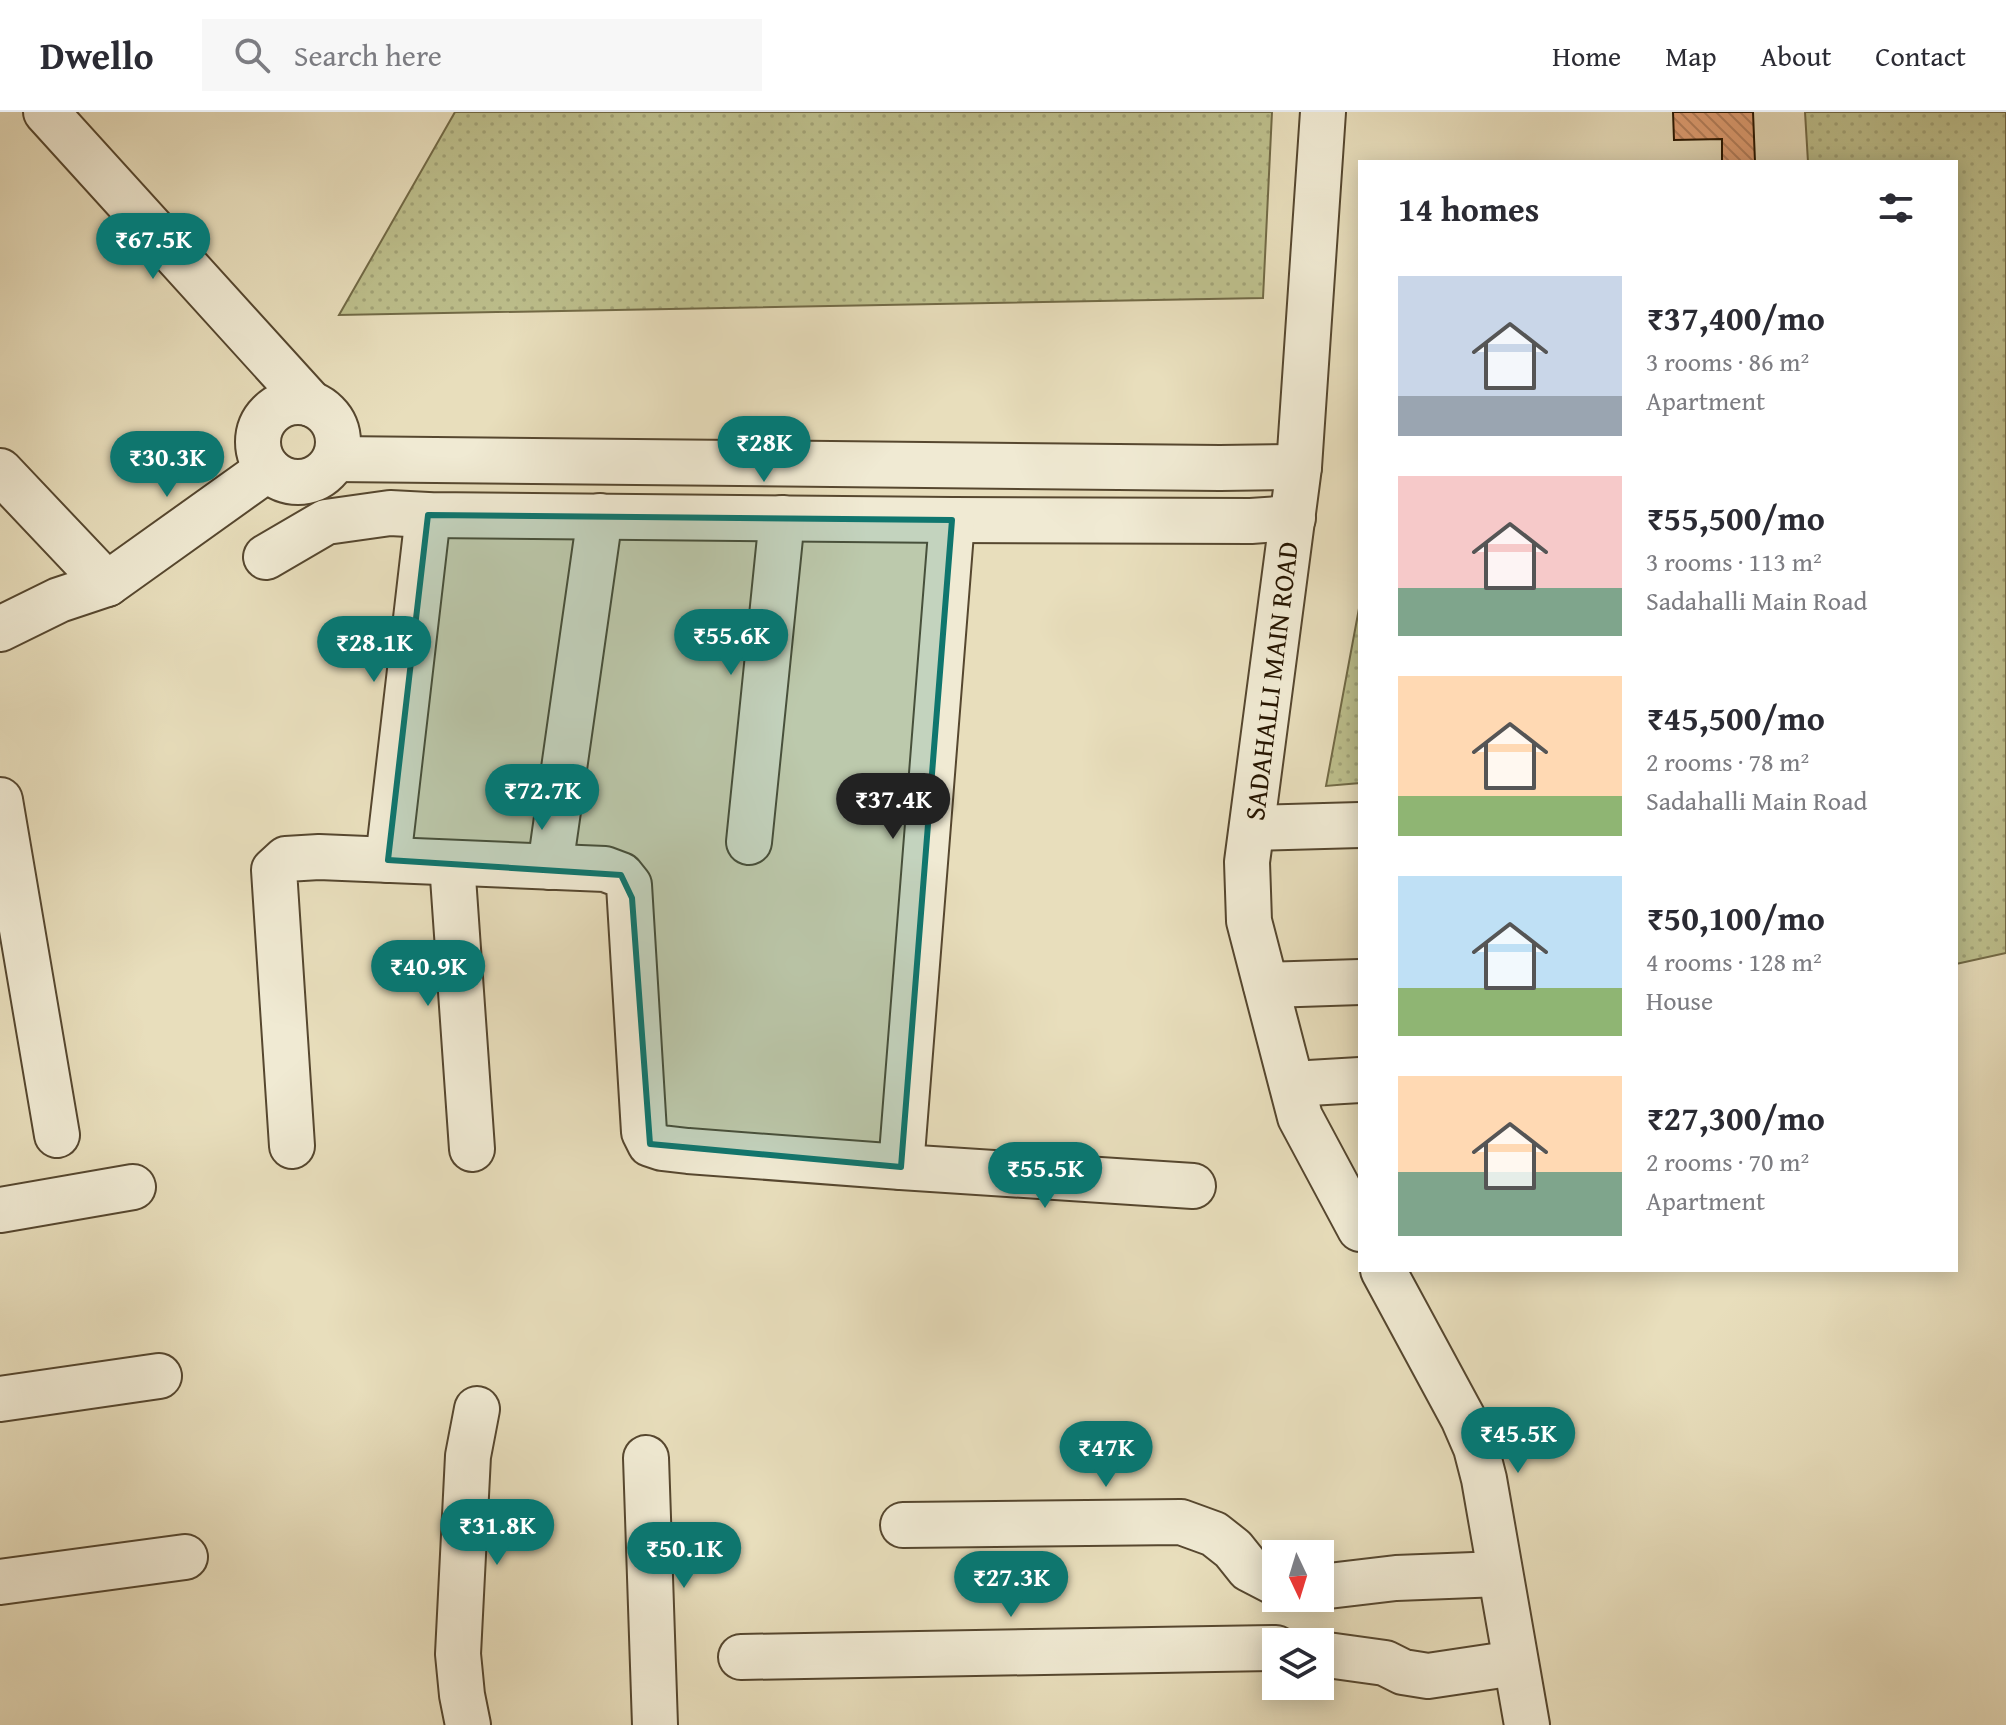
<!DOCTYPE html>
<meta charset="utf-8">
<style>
:root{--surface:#fff;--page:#f7f7f7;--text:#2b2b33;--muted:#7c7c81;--line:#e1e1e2;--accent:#0f766e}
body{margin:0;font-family:"Gentium Book Plus",serif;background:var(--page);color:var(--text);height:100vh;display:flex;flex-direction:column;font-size:30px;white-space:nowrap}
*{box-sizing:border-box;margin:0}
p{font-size:26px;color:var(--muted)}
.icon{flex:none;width:44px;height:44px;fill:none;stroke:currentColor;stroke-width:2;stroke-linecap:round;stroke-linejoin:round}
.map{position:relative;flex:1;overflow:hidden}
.side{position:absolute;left:1358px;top:48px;width:600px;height:1112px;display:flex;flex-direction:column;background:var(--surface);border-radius:0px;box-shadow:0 4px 20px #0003}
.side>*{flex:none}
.needle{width:52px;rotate:176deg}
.fabs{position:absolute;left:1262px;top:1428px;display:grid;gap:16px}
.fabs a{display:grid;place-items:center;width:72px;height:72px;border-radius:0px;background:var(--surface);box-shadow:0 4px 20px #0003;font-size:40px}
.price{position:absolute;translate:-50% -68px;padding:0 18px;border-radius:28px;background:var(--accent);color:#fff;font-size:26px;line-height:52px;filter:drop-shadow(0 2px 4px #0008)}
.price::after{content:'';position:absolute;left:50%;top:48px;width:24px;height:18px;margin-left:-12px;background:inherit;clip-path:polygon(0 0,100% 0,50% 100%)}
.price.selected{background:#222;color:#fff}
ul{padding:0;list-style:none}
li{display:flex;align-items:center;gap:24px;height:200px;padding:0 40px}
li span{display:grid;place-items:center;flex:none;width:224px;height:160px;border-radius:0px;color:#555}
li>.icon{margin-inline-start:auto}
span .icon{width:96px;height:96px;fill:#fffc;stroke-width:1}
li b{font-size:34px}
h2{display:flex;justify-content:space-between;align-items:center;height:96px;padding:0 40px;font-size:34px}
header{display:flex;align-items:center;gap:48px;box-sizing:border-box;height:112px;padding:0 40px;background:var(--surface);border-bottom:2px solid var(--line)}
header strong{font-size:38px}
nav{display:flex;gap:44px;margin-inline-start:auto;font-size:28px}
.search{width:560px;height:72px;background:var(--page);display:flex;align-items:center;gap:20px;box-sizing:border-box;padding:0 28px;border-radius:0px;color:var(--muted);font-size:30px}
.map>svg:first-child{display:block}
.green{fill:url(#green-dots);stroke:#726a46;stroke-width:2}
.building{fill:url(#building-back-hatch);stroke:#261500;stroke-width:2}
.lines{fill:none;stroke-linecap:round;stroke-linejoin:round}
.minor-casing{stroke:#56472f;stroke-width:48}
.minor{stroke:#f0ead3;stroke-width:44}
.marked{fill:#0f766e;fill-opacity:0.2;stroke:#0f766e;stroke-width:6;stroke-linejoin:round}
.labels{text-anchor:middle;stroke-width:6;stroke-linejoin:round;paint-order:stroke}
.street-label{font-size:28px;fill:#261500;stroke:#f0ead3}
</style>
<header>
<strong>Dwello</strong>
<div class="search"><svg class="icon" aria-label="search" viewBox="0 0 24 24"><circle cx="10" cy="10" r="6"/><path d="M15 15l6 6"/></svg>Search here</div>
<nav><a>Home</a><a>Map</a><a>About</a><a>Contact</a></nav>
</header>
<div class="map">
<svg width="2006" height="1613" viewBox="0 0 2006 1613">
<defs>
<pattern id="green-dots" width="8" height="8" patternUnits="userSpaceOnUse" patternTransform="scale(2)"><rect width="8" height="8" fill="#bdbf8c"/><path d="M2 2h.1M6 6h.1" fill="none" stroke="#a2a377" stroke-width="1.8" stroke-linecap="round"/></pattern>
<pattern id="building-back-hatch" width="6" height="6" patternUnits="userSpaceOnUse" patternTransform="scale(2)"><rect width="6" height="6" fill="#e2a075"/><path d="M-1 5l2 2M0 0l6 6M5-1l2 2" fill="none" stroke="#b7815e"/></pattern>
</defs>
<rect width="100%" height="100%" fill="#e8debc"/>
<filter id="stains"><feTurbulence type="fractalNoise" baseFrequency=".0025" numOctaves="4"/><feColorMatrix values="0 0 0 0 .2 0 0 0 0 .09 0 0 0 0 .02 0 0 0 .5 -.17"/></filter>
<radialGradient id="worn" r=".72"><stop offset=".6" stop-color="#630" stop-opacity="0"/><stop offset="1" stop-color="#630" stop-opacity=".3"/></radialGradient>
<g class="green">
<path d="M455,0h817l-9,186 -924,17z"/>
<path d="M1805,0h201v841l-50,11v-802h-148z"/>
<path d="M1360,491v180l-34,3z"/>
</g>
<path class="building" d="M1673,0h80l2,50h-33v-23l-48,1z"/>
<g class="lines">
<g class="minor-casing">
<g id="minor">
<path d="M46,0l265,292"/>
<path d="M1323,0l-24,355 -52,395 2,59 51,196 60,112"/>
<circle cx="298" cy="330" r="40"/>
<path d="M335,347l885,9 79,-1"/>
<path d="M0,359l107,113"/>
<path d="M266,445l60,-35 64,-9 38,2 524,5 299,1 42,-3"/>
<path d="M0,517l59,-29 48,-16 161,-115"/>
<path d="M0,688l57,335"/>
<path d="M1252,716l108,-3"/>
<path d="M749,730l33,-324"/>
<path d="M388,748l40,-345"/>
<path d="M452,751l20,286"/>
<path d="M550,755l50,-351"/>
<path d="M1266,873l94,-3"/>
<path d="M1292,972l68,-4"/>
<path d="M292,1034l-18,-276 12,-11 33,-2 286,12 16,6 8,10 15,247 6,12 12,4 26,3 213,16 292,19"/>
<path d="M901,1055l51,-647"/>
<path d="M0,1098l133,-23"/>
<path d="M1383,1158l80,148 13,30 8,31 43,246"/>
<path d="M0,1287l159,-23"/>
<path d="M646,1346l9,267"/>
<path d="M903,1413l278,-3 33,12 19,15 16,20 27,14"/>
<path d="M0,1470l185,-25"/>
<path d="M1320,1475l76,-9 104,-4"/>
<path d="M1320,1542l65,9 18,9 25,4 87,-13"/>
<path d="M741,1545l535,-9"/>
<path d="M468,1613l-6,-30 -4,-41 10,-198 9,-47"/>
</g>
</g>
<use href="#minor" class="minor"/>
</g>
<path class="marked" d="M428,403l524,5 -51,647 -251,-23 -18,-246 -11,-23 -233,-15z"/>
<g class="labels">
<g class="street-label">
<text transform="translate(1271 569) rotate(-83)" y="10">SADAHALLI MAIN ROAD</text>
</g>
</g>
<rect width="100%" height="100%" filter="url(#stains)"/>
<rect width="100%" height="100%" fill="url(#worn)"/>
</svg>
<div class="fabs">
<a><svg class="needle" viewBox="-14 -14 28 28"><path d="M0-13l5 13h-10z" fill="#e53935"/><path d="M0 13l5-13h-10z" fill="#7c7c81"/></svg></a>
<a><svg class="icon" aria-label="layers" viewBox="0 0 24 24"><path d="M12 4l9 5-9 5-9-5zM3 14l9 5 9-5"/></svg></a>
</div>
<b class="price" style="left:153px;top:169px">₹67.5K</b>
<b class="price" style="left:764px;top:372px">₹28K</b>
<b class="price" style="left:167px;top:387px">₹30.3K</b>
<b class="price" style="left:731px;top:565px">₹55.6K</b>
<b class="price" style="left:374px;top:572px">₹28.1K</b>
<b class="price" style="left:542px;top:720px">₹72.7K</b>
<b class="price selected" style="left:893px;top:729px">₹37.4K</b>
<b class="price" style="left:428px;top:896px">₹40.9K</b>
<b class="price" style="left:1045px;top:1098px">₹55.5K</b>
<b class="price" style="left:1518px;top:1363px">₹45.5K</b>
<b class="price" style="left:1106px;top:1377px">₹47K</b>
<b class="price" style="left:497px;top:1455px">₹31.8K</b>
<b class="price" style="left:684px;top:1478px">₹50.1K</b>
<b class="price" style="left:1011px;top:1507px">₹27.3K</b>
<section class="side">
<h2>14 homes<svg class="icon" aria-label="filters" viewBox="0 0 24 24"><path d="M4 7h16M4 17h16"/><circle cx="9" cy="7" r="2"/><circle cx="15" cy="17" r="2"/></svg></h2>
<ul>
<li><span style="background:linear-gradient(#c9d6e8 75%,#9aa5b1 0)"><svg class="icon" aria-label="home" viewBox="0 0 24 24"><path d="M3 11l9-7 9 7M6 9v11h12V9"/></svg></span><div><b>₹37,400/mo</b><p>3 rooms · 86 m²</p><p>Apartment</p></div></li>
<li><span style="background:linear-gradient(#f6c9c9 70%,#7fa58c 0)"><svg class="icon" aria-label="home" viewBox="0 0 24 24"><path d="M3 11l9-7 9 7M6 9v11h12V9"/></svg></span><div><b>₹55,500/mo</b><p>3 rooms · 113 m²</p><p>Sadahalli Main Road</p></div></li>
<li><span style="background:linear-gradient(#ffd9b3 75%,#8fb573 0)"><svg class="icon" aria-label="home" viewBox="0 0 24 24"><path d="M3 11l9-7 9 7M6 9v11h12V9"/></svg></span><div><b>₹45,500/mo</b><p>2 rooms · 78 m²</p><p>Sadahalli Main Road</p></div></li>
<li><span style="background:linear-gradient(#bfe0f5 70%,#8fb573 0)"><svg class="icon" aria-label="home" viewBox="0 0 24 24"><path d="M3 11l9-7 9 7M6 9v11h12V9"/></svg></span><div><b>₹50,100/mo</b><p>4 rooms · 128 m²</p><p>House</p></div></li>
<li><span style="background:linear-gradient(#ffd9b3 60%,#7fa58c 0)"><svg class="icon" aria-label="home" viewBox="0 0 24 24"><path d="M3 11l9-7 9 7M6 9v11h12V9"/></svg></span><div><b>₹27,300/mo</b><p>2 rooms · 70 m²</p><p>Apartment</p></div></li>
</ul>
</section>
</div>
